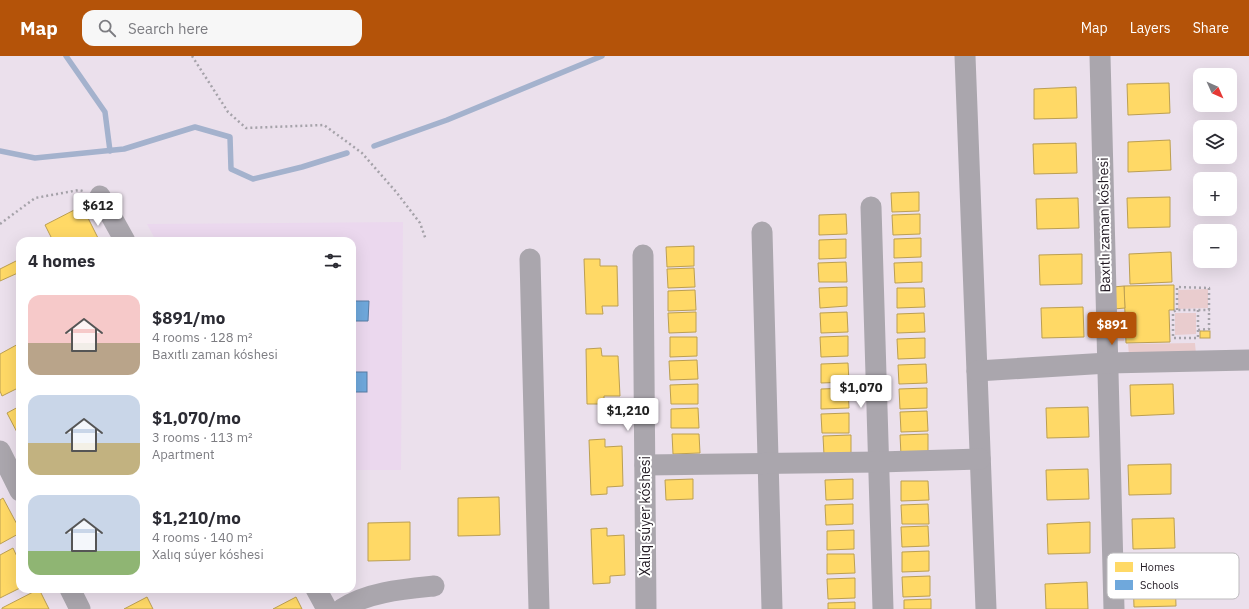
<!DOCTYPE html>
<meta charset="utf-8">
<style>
:root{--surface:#fff;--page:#f7f7f7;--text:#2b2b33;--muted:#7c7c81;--accent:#b45309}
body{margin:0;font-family:"IBM Plex Sans",sans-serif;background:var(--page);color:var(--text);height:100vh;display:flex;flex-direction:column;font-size:15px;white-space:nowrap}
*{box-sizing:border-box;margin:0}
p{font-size:13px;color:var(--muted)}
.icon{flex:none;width:22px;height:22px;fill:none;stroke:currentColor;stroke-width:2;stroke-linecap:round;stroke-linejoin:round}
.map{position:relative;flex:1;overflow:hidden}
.side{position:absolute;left:16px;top:181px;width:340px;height:356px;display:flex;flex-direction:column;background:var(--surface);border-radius:12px;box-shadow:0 4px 16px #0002}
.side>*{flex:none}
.needle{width:26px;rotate:135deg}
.buttons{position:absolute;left:1193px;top:12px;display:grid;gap:8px}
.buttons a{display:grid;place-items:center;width:44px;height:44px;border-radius:8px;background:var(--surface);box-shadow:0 4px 16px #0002;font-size:20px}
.price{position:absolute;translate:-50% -34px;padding:0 9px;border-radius:4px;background:#fff;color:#222;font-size:13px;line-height:26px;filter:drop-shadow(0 1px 2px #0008)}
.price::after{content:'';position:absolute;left:50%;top:24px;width:12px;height:9px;margin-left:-6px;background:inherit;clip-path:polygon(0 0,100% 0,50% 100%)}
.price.selected{background:var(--accent);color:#fff}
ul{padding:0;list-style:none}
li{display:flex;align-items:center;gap:12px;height:100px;padding:0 12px}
li span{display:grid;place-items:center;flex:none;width:112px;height:80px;border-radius:12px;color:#555}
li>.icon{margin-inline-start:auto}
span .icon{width:48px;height:48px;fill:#fffc;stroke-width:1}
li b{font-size:17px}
h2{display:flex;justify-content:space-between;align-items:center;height:48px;padding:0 12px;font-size:17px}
header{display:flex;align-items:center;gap:24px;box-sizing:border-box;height:56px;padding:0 20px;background:var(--accent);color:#fff}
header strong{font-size:19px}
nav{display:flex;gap:22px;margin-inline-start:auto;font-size:14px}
.search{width:280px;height:36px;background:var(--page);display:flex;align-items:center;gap:10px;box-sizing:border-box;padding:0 14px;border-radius:12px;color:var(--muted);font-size:15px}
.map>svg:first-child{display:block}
.built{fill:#ebd8ee}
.green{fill:#e9ccce}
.homes{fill:#ffd966;stroke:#bc9f52}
.schools{fill:#6fa8dc;stroke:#587da4}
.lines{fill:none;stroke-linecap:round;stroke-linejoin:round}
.stream{stroke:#a4b2cd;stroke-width:5.5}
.path{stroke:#a5a2a9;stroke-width:2.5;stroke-dasharray:2 3;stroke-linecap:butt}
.minor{stroke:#aaa6ad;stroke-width:21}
.labels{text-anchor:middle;stroke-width:4;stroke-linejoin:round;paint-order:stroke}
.street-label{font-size:14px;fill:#211922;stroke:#fff}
.key{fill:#fff;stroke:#bcbabd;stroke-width:1}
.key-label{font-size:11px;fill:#211922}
</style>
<header>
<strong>Map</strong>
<div class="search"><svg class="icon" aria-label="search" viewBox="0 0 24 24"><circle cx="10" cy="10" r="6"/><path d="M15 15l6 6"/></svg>Search here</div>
<nav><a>Map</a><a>Layers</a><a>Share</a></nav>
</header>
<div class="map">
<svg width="1249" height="553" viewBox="0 0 1249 553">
<rect width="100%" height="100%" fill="#ebe0ec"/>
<path class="built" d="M403,166l-2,248h-49v-229h-196l-9,-17z"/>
<g class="green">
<path d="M1208,233v19l-30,1v-19z"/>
<path d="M1175,257h21v21l-21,1z"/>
<path d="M1123,261l1,24h-9v-23z"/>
<path d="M1195,287l1,11 -67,1 -1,-11z"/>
</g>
<g class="homes">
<path d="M1169,27l1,30 -42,2 -1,-31z"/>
<path d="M1076,31l1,31 -43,1v-30z"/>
<path d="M1170,84l1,30 -43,2v-30z"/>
<path d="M1076,87l1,30 -43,1 -1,-30z"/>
<path d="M919,136v19l-27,1 -1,-19z"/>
<path d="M1170,141v30l-42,1 -1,-30z"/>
<path d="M1078,142l1,30 -42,1 -1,-30z"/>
<path d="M82,150l17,34 -46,1 -8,-16z"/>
<path d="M846,158l1,20 -28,1v-20z"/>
<path d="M920,158v20l-27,1 -1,-20z"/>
<path d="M921,182v19l-27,1v-19z"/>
<path d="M846,183v19l-27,1v-19z"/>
<path d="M694,190v20l-27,1 -1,-20z"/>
<path d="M1171,196l1,30 -42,2 -1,-30z"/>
<path d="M1082,198v30l-42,1 -1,-30z"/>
<path d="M20,203v13l-20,9v-12z"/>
<path d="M584,203h16v7h17l1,40h-16l1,8h-17z"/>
<path d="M846,206l1,20h-28l-1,-19z"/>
<path d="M922,206v20l-27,1 -1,-20z"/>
<path d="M694,212l1,19 -27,1 -1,-19z"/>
<path d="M1174,229v25h-5l1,32 -44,1 -2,-57z"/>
<path d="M1124,230l1,22 -11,1 -1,-22z"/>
<path d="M847,231v19l-27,2 -1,-20z"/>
<path d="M897,232h27l1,19 -28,1z"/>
<path d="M695,234l1,20 -28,1v-20z"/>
<path d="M1083,251l1,30 -42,1 -1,-30z"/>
<path d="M696,256v20l-27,1 -1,-20z"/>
<path d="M847,256l1,20 -27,1 -1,-20z"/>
<path d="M924,257l1,19 -28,1v-19z"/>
<rect x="1200" y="275" width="10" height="7"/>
<path d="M848,280v20l-27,1 -1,-20z"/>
<path d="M670,281h27v19l-27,1z"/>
<path d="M925,282v20l-27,1 -1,-20z"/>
<path d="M20,287v44l-18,9 -2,-5v-37z"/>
<path d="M601,292l1,8h16l2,40h-16v8h-17l-1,-55z"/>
<path d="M697,304l1,19 -28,1 -1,-19z"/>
<path d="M848,307l1,19 -28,1v-19z"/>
<path d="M926,308l1,19 -28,1 -1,-19z"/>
<path d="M698,328v20h-27l-1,-19z"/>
<path d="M1173,328l1,30 -43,2 -1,-31z"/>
<path d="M848,332l1,20 -28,1v-20z"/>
<path d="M927,332v20l-27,1 -1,-20z"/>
<path d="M20,350v32l-13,-25z"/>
<path d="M1088,351l1,30 -42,1 -1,-30z"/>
<path d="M698,352l1,20h-28v-19z"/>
<path d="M927,355l1,20 -27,1 -1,-20z"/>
<path d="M849,357v20h-27l-1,-19z"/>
<path d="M672,378h27l1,19 -27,1z"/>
<path d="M928,378v20l-27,1 -1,-20z"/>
<path d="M851,379v20h-27l-1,-19z"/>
<path d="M605,383v8l17,-1 1,40 -16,1v7l-16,1 -2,-55z"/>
<path d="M1171,408v30l-42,1 -1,-30z"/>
<path d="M1088,413l1,30 -42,1 -1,-30z"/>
<path d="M693,423v20l-27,1 -1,-20z"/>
<path d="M853,423v20l-27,1 -1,-20z"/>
<path d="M901,425h27l1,19 -28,1z"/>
<path d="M499,441l1,38 -42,1v-38z"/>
<path d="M3,442l17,32v3l-20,11v-44z"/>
<path d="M853,448v20l-27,1 -1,-20z"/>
<path d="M928,448l1,20h-27l-1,-19z"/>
<path d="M1174,462l1,30 -42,1 -1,-30z"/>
<path d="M410,466v38l-42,1v-38z"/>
<path d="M1090,466v31l-42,1 -1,-30z"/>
<path d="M928,470l1,20 -27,1 -1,-20z"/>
<path d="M607,472v8l17,-1 1,40 -15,1v7l-17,1 -2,-55z"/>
<path d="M854,474v19l-27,1v-19z"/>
<path d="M13,492l7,15v25l-20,10v-43z"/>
<path d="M929,495v20l-27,1v-20z"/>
<path d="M827,498h27l1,19 -28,1z"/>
<path d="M1175,519l1,31 -42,1 -1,-30z"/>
<path d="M930,520v20l-27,1 -1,-20z"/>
<path d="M855,522v20l-27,1 -1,-20z"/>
<path d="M1087,526l1,27h-42l-1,-25z"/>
<path d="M39,533l10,20h-47v-1z"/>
<path d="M147,541l6,12h-29z"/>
<path d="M296,541l6,12h-29z"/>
<path d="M931,543v10h-27v-9z"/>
<path d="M855,546v7h-27v-6z"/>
</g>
<g class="schools">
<path d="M352,245h17l-1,20h-16z"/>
<rect x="352" y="316" width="15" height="20"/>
</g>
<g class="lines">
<g class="stream">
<path d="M66,0l39,56 5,39"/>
<path d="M374,90l73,-26 155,-64"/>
<path d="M0,95l35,7 89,-9 71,-22 35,10 1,32 22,10 49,-12 45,-14"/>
</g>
<g class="path">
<path d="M192,0l36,56 18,16 78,-3 38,28 35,40 23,30 6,17"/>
<path d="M0,168l35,-26 44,-8 4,1"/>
<path d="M1177,254v-23l32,1v41l-11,1"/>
<path d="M1198,254v28h-25v-26l3,-2h34"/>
</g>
<g class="minor">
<path d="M965,0l21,553"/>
<path d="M1100,0l14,553"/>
<path d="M100,140l25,45"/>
<path d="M871,151l12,402"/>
<path d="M762,176l10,377"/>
<path d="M643,199l3,354"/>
<path d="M530,203l9,350"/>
<path d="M977,315l131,-8 141,-3"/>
<path d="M0,395l20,40"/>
<path d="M645,409l234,-3 101,-3"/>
<path d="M70,533l10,20"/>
<path d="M316,533l11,20"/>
<path d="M342,553c25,-17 62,-20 92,-23"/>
</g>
</g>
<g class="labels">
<g class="street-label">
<text transform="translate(1104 169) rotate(-91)" y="5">Baxıtlı zaman kóshesi</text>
<text transform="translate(645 460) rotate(-90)" y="5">Xalıq súyer kóshesi</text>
</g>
</g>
<rect x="1107" y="497" width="132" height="46" rx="6" class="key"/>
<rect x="1115" y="506" width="18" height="10" fill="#ffd966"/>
<rect x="1115" y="524" width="18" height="10" fill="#6fa8dc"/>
<g class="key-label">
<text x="1140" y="515">Homes</text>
<text x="1140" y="533">Schools</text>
</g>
</svg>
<div class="buttons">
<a><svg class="needle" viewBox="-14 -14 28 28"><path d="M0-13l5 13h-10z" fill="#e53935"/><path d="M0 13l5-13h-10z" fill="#7c7c81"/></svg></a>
<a><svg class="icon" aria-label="layers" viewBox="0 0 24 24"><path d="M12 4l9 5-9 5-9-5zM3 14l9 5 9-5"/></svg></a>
<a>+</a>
<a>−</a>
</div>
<b class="price" style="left:98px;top:171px">$612</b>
<b class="price selected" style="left:1112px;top:290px">$891</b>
<b class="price" style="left:861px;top:353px">$1,070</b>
<b class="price" style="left:628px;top:376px">$1,210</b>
<section class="side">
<h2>4 homes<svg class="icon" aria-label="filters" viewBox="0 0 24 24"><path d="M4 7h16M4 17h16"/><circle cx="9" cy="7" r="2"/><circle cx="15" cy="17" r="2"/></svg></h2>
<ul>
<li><span style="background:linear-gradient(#f6c9c9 60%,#b9a48a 0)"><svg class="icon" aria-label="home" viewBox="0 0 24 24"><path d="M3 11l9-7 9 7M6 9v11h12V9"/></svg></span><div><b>$891/mo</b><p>4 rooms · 128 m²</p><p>Baxıtlı zaman kóshesi</p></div></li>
<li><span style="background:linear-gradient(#c9d6e8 60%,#c2b280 0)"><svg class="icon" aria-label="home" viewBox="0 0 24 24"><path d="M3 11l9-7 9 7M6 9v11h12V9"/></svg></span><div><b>$1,070/mo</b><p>3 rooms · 113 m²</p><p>Apartment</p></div></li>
<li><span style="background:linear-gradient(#c9d6e8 70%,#8fb573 0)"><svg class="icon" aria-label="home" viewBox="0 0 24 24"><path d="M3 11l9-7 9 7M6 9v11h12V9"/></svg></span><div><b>$1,210/mo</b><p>4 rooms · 140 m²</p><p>Xalıq súyer kóshesi</p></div></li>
</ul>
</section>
</div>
